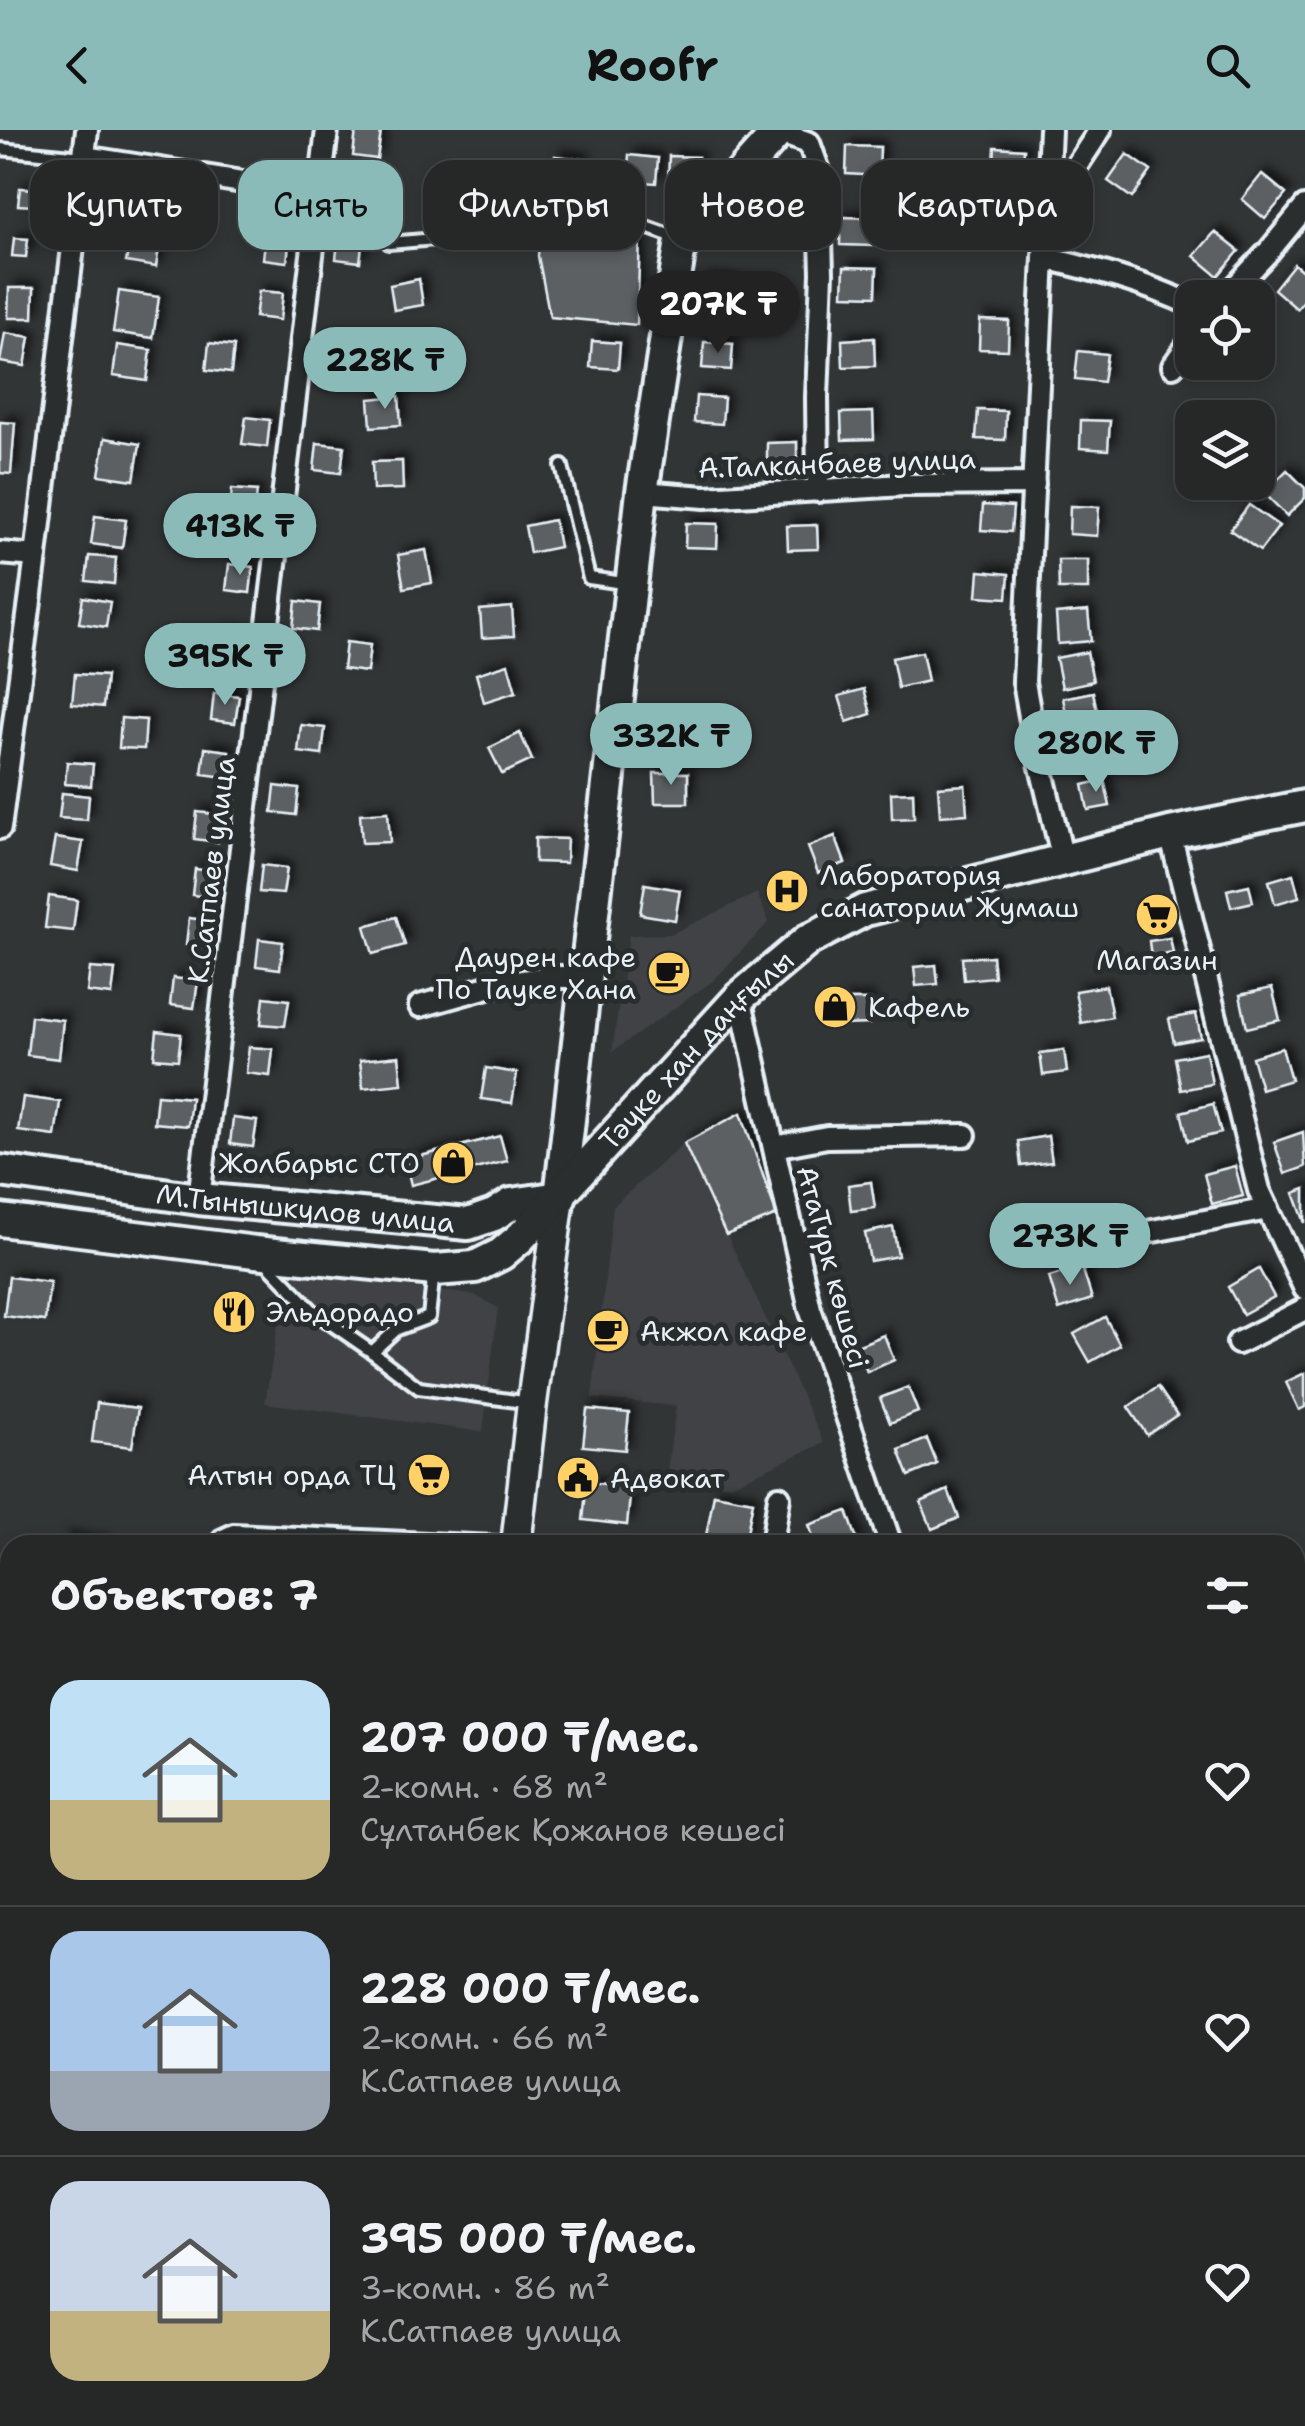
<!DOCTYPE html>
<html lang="ru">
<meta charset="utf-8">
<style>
:root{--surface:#262828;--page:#2e3030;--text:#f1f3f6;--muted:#a4a6a8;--line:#424445;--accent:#8bbbb9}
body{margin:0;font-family:"Shantell Sans",sans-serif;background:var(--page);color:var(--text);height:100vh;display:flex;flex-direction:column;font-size:38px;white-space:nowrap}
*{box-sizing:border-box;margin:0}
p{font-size:32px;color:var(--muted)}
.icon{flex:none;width:55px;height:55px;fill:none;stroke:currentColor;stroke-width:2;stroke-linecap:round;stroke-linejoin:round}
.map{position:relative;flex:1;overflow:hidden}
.panel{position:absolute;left:0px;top:1405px;width:1305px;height:892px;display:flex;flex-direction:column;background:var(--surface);border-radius:30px 30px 0 0;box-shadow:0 5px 15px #0003,0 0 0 2px var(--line)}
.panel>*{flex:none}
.banner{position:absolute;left:30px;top:30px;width:1245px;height:90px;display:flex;gap:20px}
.fabs{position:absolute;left:1175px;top:150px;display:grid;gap:20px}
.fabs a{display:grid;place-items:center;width:100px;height:100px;border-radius:20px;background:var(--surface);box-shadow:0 5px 15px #0003,0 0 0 2px var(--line);font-size:50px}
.price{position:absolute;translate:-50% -85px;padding:0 22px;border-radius:35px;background:var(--accent);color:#111;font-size:32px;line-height:65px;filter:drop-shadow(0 2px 5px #0008)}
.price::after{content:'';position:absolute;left:50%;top:60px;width:30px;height:22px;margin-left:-15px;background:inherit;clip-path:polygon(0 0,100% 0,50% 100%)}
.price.active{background:#222;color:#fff}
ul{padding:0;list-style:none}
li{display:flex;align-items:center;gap:30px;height:250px;padding:0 50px}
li+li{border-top:2px solid var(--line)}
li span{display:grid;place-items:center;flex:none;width:280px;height:200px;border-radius:30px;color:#555}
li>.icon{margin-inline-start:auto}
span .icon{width:120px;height:120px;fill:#fffc;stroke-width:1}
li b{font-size:42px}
h2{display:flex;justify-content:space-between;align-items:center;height:120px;padding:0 50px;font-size:42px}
.pill{padding:0 35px;border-radius:30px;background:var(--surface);box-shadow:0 5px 15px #0003,0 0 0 2px var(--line);font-size:35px;line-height:90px}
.pill.active{background:var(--accent);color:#111}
header{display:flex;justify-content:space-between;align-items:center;height:130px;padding:0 50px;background:var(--accent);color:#111;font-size:45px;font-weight:700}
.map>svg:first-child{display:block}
.built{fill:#3f4244}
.building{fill:#5c6063;stroke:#e8f1f8;stroke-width:2.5;filter:url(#shadow)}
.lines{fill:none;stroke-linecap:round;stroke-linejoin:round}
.lane-casing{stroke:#e8f1f8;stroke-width:18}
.street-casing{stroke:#e8f1f8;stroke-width:28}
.secondary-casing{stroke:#e8f1f8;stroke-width:35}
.primary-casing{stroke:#e8f1f8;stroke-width:38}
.lane{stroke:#2a2d2e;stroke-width:10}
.street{stroke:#2a2d2e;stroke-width:20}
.secondary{stroke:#2a2d2e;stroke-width:28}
.primary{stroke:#2a2d2e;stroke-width:30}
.labels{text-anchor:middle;stroke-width:10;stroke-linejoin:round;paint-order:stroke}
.street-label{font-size:28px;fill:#e8f1f8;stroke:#2a2d2e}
.poi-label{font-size:28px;fill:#e8f1f8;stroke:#2a2d2e;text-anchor:start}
</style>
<header><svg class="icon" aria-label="back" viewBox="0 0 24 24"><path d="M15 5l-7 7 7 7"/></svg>Roofr<svg class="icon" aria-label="search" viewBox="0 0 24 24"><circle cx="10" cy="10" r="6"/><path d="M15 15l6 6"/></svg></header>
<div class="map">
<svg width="1305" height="2296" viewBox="0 0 1305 2296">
<defs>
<filter id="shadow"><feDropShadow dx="6" dy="-6" stdDeviation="5" flood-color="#0009"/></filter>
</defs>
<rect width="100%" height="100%" fill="#323536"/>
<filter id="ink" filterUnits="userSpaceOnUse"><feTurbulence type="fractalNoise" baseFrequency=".01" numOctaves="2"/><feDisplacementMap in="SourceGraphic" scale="20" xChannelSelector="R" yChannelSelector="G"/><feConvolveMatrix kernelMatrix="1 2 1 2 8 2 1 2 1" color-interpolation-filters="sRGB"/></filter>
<g filter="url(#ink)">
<g class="built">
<path d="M757,763l12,29 -56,59 -101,71 17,-117 42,-1z"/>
<path d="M684,1013l140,300 -93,42 -65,-7 10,-72 -84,-8 21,-192z"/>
<path d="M297,1145l178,20 23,13 -15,124 -218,-29 16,-98z"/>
<path d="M466,2288h438l-3,8h-436z"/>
</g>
<g class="building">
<path d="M356,0l25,2 -4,27 -24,-3z"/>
<path d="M847,16l33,1 -1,29 -33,-2z"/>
<path d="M995,17l29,2 -2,29 -29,-2z"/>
<path d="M1127,24l24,17 -19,27 -24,-17z"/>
<path d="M629,25l29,3 -2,25 -29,-2z"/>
<path d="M555,26l28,3 -2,25 -28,-2z"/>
<path d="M669,26l29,1 -2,26 -28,-2z"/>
<path d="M1262,44l24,20 -21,25 -23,-20z"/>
<path d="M354,46l24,3 -4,26 -24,-3z"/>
<path d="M20,58l14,1 -1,17 -15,-1z"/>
<path d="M756,76l24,19 -17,23 -25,-18z"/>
<path d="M964,85l29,2 -1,29 -30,-2z"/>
<path d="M841,87l33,1 -1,28 -33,-1z"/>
<path d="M540,98l100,7 -3,90 -87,-8 -12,-61z"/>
<path d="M132,100l29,4 -5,33 -30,-5z"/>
<path d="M266,102l24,3 -3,27 -24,-3z"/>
<path d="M1215,102l24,19 -21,25 -24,-20z"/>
<path d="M339,103l24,3 -3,26 -24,-3z"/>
<path d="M14,108l14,1 -2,18 -14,-1z"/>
<path d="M1294,134l11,9v26l-8,10 -23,-20z"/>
<path d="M844,137l33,1 -1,28 -33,-1z"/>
<path d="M419,149l4,26 -29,5 -4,-25z"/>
<path d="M704,151l29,2 -2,26 -29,-3z"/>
<path d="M9,158h25l-1,30h-25z"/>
<path d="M119,161l40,6 -6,41 -40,-6z"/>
<path d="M259,161l24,2 -3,27 -25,-3z"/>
<path d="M980,190l29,1 -1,29 -29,-1z"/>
<path d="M5,203l25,4 -5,29 -25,-4z"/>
<path d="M874,208l1,28 -32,1 -1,-27z"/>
<path d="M592,211l28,2 -2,26 -28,-2z"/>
<path d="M704,212l29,2 -2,26 -29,-2z"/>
<path d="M209,213l25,3 -3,27 -25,-3z"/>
<path d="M117,215l34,5 -4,31 -34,-5z"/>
<path d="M1078,221l29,3 -4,28 -28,-3z"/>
<path d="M399,266l2,29 -30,2 -2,-28z"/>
<path d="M696,266l28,2 -2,26 -28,-2z"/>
<path d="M978,280l28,1 -1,29 -29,-1z"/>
<path d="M873,282l1,27 -32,1 -1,-27z"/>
<path d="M246,287l24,3 -3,27 -25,-3z"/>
<path d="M1081,290l29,1 -2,29 -28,-2z"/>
<path d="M0,292l15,1 -4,51 -11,-1z"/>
<path d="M105,308l35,6 -6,36 -35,-5z"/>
<path d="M797,312v24l-30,1v-24z"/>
<path d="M317,313l27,3 -3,27 -27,-3z"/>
<path d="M402,331l1,28 -30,1 -1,-28z"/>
<path d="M1287,340l18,18v10l-18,18 -23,-23z"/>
<path d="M232,359l25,2 -3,27 -25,-3z"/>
<path d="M983,375l30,2 -2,25 -30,-2z"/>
<path d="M1249,375l30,21 -19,25 -30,-21z"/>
<path d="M1070,376l29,1 -2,29 -28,-2z"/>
<path d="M95,386l31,4 -4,28 -31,-4z"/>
<path d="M554,390l5,27 -29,6 -5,-27z"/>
<path d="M686,393l32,1 -1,24 -32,-1z"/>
<path d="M817,395l1,24 -30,1 -1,-24z"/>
<path d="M426,420l6,33 -28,5 -6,-33z"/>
<path d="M89,426l27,2 -2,26 -28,-3z"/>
<path d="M1058,430h30v29h-29z"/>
<path d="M229,434l24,3 -3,26 -24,-3z"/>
<path d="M979,441l30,3 -2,24 -30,-2z"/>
<path d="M83,467l27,5 -4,25 -27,-4z"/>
<path d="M296,471l24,3 -3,27 -24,-3z"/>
<path d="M512,477l2,29 -32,2 -2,-28z"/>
<path d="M1088,481l3,30 -33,3 -2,-30z"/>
<path d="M222,503l24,3 -4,27 -24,-3z"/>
<path d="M346,512l24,3 -3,27 -24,-3z"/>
<path d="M922,522l6,29 -30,7 -6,-30z"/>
<path d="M1087,522l6,29 -31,7 -6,-30z"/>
<path d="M508,534l8,28 -32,10 -8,-28z"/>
<path d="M75,544l31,2 -3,31 -31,-3z"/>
<path d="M864,559l7,25 -24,8 -8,-26z"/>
<path d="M1093,562l6,29 -30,7 -6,-30z"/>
<path d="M214,563l25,3 -4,27 -24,-3z"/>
<path d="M121,588l25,2 -2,29 -25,-1z"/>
<path d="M301,595l24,3 -3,27 -24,-3z"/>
<path d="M520,603l12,27 -30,14 -13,-26z"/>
<path d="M1104,603l6,29 -30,7 -6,-30z"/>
<path d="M205,618l24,3 -3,26 -24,-3z"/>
<path d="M67,632l26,2 -2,22 -26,-2z"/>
<path d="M654,643h34v30h-33z"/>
<path d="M1104,650l6,26 -22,4 -5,-25z"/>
<path d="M965,655l2,29 -27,2 -2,-29z"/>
<path d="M275,656l24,3 -3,26 -24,-3z"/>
<path d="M913,662l1,26 -22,1 -1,-26z"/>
<path d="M62,663l27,3 -2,24 -28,-2z"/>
<path d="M197,682l24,3 -3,27 -24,-3z"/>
<path d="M388,682l2,30 -28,1 -2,-29z"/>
<path d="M835,706l10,27 -27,10 -10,-26z"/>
<path d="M55,708l28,4 -5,29 -28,-5z"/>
<path d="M535,708l32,1 -1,24 -31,-1z"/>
<path d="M262,735l25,3 -4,26 -24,-2z"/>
<path d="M195,739l24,3 -3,26 -24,-3z"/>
<path d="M1293,744l6,23 -24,7 -6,-23z"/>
<path d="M645,754l35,6 -5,30 -35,-6z"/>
<path d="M1249,755l4,17 -22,5 -4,-17z"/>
<path d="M49,766l28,4 -4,31 -28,-3z"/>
<path d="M396,787l9,28 -32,9 -8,-28z"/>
<path d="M189,788l24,3 -3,27 -24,-3z"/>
<path d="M1170,808l3,15 -22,4 -2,-16z"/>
<path d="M259,809l24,3 -3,27 -24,-3z"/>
<path d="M992,826l2,21 -30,3 -2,-22z"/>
<path d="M936,835l2,19 -22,2 -2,-19z"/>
<path d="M90,838l25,2 -3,25 -25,-3z"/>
<path d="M173,848l25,3 -4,27 -24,-3z"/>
<path d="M1106,856l6,31 -31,6 -6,-32z"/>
<path d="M1272,858l8,32 -33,8 -7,-33z"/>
<path d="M264,867l25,3 -4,26 -24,-2z"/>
<path d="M842,870h27v24l-26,1z"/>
<path d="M1196,884l5,24 -27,5 -5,-24z"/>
<path d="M31,886l32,4 -4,39 -32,-4z"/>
<path d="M157,901l24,3 -3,26 -24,-2z"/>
<path d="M249,917l24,2 -3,27 -24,-3z"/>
<path d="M1282,918l9,32 -30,9 -9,-32z"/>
<path d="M1064,920l3,22 -24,3 -3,-22z"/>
<path d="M1206,922l6,32 -31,6 -6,-32z"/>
<path d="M399,926l3,28 -39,4 -3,-28z"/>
<path d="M486,938l31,5 -5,30 -31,-4z"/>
<path d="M157,965l34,3 -3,28 -34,-3z"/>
<path d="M23,967l37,5 -5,34 -37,-5z"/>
<path d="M1213,974l8,29 -33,8 -7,-29z"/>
<path d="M741,983l36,102 -51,20 -42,-92z"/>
<path d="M233,988l24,3 -4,26 -23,-3z"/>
<path d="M1303,1002l2,35 -20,7 -11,-32z"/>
<path d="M500,1006l7,25 -96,24 -6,-25z"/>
<path d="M1048,1006l4,26 -31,4 -3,-25z"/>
<path d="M1235,1036l8,30 -31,8 -8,-30z"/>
<path d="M871,1052l4,26 -24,3 -3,-26z"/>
<path d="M1305,1059v34l-11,-30z"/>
<path d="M893,1097l5,29 -28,5 -5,-28z"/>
<path d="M1082,1137l10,32 -33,11 -10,-33z"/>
<path d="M1259,1139l15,28 -31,17 -15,-27z"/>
<path d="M9,1147l41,5 -5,39 -41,-5z"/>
<path d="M1105,1187l15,28 -30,17 -16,-28z"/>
<path d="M884,1205l10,25 -27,12 -10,-26z"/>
<path d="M1305,1243v34l-6,3 -13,-28z"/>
<path d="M908,1257l10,25 -28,11 -10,-25z"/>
<path d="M1158,1257l19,28 -30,20 -19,-28z"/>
<path d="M97,1273l41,5 -6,39 -40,-5z"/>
<path d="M587,1279l42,4 -4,37 -42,-4z"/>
<path d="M927,1309l10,25 -28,12 -10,-26z"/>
<path d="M587,1352l44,5 -4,38 -44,-5z"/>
<path d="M948,1360l11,28 -27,11 -11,-27z"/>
<path d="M714,1364l39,7 -8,42 -39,-7z"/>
<path d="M847,1381l12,34h-43l-7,-20z"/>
<path d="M64,1408l41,5v2h-41z"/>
<path d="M1303,1518l2,34 -10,5v-35z"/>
<path d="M0,1711l10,2v78l-10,-2z"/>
<path d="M0,1789l10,2v91l-10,-2z"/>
<path d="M5,2040h5v40l-10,-1z"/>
<path d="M1305,2043v37l-10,4v-36z"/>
<path d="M2,2118l8,1v39l-10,-1z"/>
<path d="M0,2248l10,1v39h13v2l-23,-3z"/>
<path d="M223,2288h81l-1,8h-81z"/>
</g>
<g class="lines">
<g class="lane-casing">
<g id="lane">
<path d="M0,19l83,8"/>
<path d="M317,84l59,7 13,22 69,-6"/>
<path d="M542,87l48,1 45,5 45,16"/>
<path d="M562,336l27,112 41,6"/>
<path d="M265,1131l49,51 58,40 47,36 112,15"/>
<path d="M372,1222l25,-23 32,-12 5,-46"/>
<path d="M218,1415l2,-9 13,-6 283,13"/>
<path d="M624,2288l7,8"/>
<path d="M816,2296l11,-8"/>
</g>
</g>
<g class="street-casing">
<g id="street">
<path d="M1050,0l-26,552 9,51 30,127"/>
<path d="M778,2l31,11 10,28 3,102 -5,124 1,94"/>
<path d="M84,27l234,37"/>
<path d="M1047,81l53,-81"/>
<path d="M1045,128c51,12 100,25 147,47"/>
<path d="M1225,168l44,-47 36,-44"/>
<path d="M1173,236l19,-27"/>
<path d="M642,362l63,5 199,-12 130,-1"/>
<path d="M0,423l36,3"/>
<path d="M0,698l36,-272 51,-426"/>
<path d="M1170,703l89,357 46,99"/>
<path d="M740,867l70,312 81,236"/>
<path d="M420,876l71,-20 55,-9h38"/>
<path d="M774,1017l53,-10 138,-2"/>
<path d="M199,1069l128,-1069"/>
<path d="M1137,1104l131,-25"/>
<path d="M1238,1213l67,-34"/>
<path d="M772,1415l7,-48"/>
<path d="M0,1679h10"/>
<path d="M0,1894l10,1"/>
<path d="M1295,2014l10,-4"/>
<path d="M0,2098l10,1"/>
<path d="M951,2288l105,8"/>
<path d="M1259,2288l9,8"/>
<path d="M173,2296l1,-8"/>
</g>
</g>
<g class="secondary-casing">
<g id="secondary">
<path d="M516,1415l16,-142 28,-206"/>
<path d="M411,2296l1,-8"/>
</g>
</g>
<g class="primary-casing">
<g id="primary">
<path id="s1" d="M0,1041l199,28 269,25 26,-9 17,-11 49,-7"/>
<path d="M560,1067l82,-705 39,-252 99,-110"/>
<path id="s2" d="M0,1090l255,32 179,18 41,-3 26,-13 20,-17 219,-240 68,-57 57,-30 305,-77 135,-27"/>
</g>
</g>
<use href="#lane" class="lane"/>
<use href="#street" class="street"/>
<use href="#secondary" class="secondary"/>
<use href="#primary" class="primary"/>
</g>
</g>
<defs>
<g id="hospital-disc" transform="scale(2.25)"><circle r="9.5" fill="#ffd166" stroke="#2a2d2e"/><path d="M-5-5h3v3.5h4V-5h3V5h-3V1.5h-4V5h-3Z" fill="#111"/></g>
<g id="supermarket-disc" transform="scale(2.25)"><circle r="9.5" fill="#ffd166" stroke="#2a2d2e"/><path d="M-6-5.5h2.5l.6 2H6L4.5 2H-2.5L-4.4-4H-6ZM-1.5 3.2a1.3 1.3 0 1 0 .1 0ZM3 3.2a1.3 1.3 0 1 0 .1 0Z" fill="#111"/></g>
<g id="cafe-disc" transform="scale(2.25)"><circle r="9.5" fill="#ffd166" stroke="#2a2d2e"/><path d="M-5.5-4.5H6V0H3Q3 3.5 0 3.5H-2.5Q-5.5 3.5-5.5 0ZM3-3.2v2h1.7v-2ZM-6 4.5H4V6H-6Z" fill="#111"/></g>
<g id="shop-disc" transform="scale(2.25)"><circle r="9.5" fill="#ffd166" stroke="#2a2d2e"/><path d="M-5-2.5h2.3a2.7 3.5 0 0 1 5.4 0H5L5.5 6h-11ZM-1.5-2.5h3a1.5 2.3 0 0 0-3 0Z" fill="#111"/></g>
<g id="restaurant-disc" transform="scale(2.25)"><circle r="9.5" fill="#ffd166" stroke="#2a2d2e"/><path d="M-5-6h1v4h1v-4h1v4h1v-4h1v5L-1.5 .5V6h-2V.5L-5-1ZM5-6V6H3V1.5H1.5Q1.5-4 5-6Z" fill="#111"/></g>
<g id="civic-disc" transform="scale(2.25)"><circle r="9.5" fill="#ffd166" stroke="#2a2d2e"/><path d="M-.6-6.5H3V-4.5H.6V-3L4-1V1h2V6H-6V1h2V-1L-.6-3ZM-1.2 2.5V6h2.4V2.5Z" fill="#111"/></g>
</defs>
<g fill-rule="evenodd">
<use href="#hospital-disc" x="787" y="761"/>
<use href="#supermarket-disc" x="1157" y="785"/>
<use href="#cafe-disc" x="669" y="843"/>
<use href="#shop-disc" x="835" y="877"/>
<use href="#shop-disc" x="453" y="1033"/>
<use href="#restaurant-disc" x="234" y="1182"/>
<use href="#cafe-disc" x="608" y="1201"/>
<use href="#supermarket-disc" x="429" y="1345"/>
<use href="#civic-disc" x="578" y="1348"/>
</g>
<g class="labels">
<g class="street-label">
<text transform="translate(837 333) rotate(-2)" y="10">А.Талканбаев улица</text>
<text transform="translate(211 740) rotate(-83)" y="10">К.Сатпаев улица</text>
<text dy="10" stroke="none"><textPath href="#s2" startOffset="790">Тәуке хан даңғылы</textPath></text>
<text dy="10" stroke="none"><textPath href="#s1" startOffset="308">М.Тынышкулов улица</textPath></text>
<text transform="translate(833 1137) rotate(75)" y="10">АтаТүрк көшесі</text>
</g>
<g class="poi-label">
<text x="820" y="755">Лаборатория<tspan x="820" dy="32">санатории Жумаш</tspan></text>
<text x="636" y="837" text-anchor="end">Даурен кафе<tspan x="636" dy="32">По Тауке Хана</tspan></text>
<text x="1157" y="840" text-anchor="middle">Магазин</text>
<text x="868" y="887">Кафель</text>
<text x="420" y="1043" text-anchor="end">Жолбарыс СТО</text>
<text x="266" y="1192">Эльдорадо</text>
<text x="640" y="1211">Акжол кафе</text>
<text x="396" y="1355" text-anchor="end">Алтын орда ТЦ</text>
<text x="610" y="1358">Адвокат</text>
</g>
</g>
</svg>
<div class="fabs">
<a><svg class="icon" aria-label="locate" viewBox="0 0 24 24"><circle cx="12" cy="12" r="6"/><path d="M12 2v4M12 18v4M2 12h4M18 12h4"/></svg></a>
<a><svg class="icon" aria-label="layers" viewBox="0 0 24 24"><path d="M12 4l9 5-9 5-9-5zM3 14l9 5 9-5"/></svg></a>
</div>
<b class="price active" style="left:718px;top:226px">207K ₸</b>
<b class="price" style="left:385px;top:282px">228K ₸</b>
<b class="price" style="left:240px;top:448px">413K ₸</b>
<b class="price" style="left:225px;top:578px">395K ₸</b>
<b class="price" style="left:671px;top:658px">332K ₸</b>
<b class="price" style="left:1096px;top:665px">280K ₸</b>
<b class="price" style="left:1070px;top:1158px">273K ₸</b>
<div class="banner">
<a class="pill">Купить</a>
<a class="pill active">Снять</a>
<a class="pill">Фильтры</a>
<a class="pill">Новое</a>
<a class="pill">Квартира</a>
</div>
<section class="panel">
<h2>Объектов: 7<svg class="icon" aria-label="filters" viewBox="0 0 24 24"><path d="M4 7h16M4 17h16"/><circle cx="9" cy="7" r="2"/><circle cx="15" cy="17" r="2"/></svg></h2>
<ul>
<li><span style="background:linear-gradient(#bfe0f5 60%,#c2b280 0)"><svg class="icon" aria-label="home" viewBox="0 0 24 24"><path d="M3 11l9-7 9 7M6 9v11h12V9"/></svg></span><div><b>207 000 ₸/мес.</b><p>2-комн. · 68 m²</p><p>Сұлтанбек Қожанов көшесі</p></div><svg class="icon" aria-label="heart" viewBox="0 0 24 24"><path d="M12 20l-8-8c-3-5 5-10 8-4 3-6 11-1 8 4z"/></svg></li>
<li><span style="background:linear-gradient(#a9c7e8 70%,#9aa5b1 0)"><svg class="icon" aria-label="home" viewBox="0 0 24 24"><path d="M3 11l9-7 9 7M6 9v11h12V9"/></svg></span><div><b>228 000 ₸/мес.</b><p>2-комн. · 66 m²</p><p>К.Сатпаев улица</p></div><svg class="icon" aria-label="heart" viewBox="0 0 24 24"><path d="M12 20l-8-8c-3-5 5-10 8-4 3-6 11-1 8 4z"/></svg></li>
<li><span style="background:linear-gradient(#c9d6e8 65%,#c2b280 0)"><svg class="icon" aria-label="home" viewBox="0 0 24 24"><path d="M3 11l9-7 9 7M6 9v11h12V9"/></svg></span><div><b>395 000 ₸/мес.</b><p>3-комн. · 86 m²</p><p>К.Сатпаев улица</p></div><svg class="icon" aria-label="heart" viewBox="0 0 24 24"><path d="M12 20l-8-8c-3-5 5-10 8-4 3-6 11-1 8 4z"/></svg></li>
</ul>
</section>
</div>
